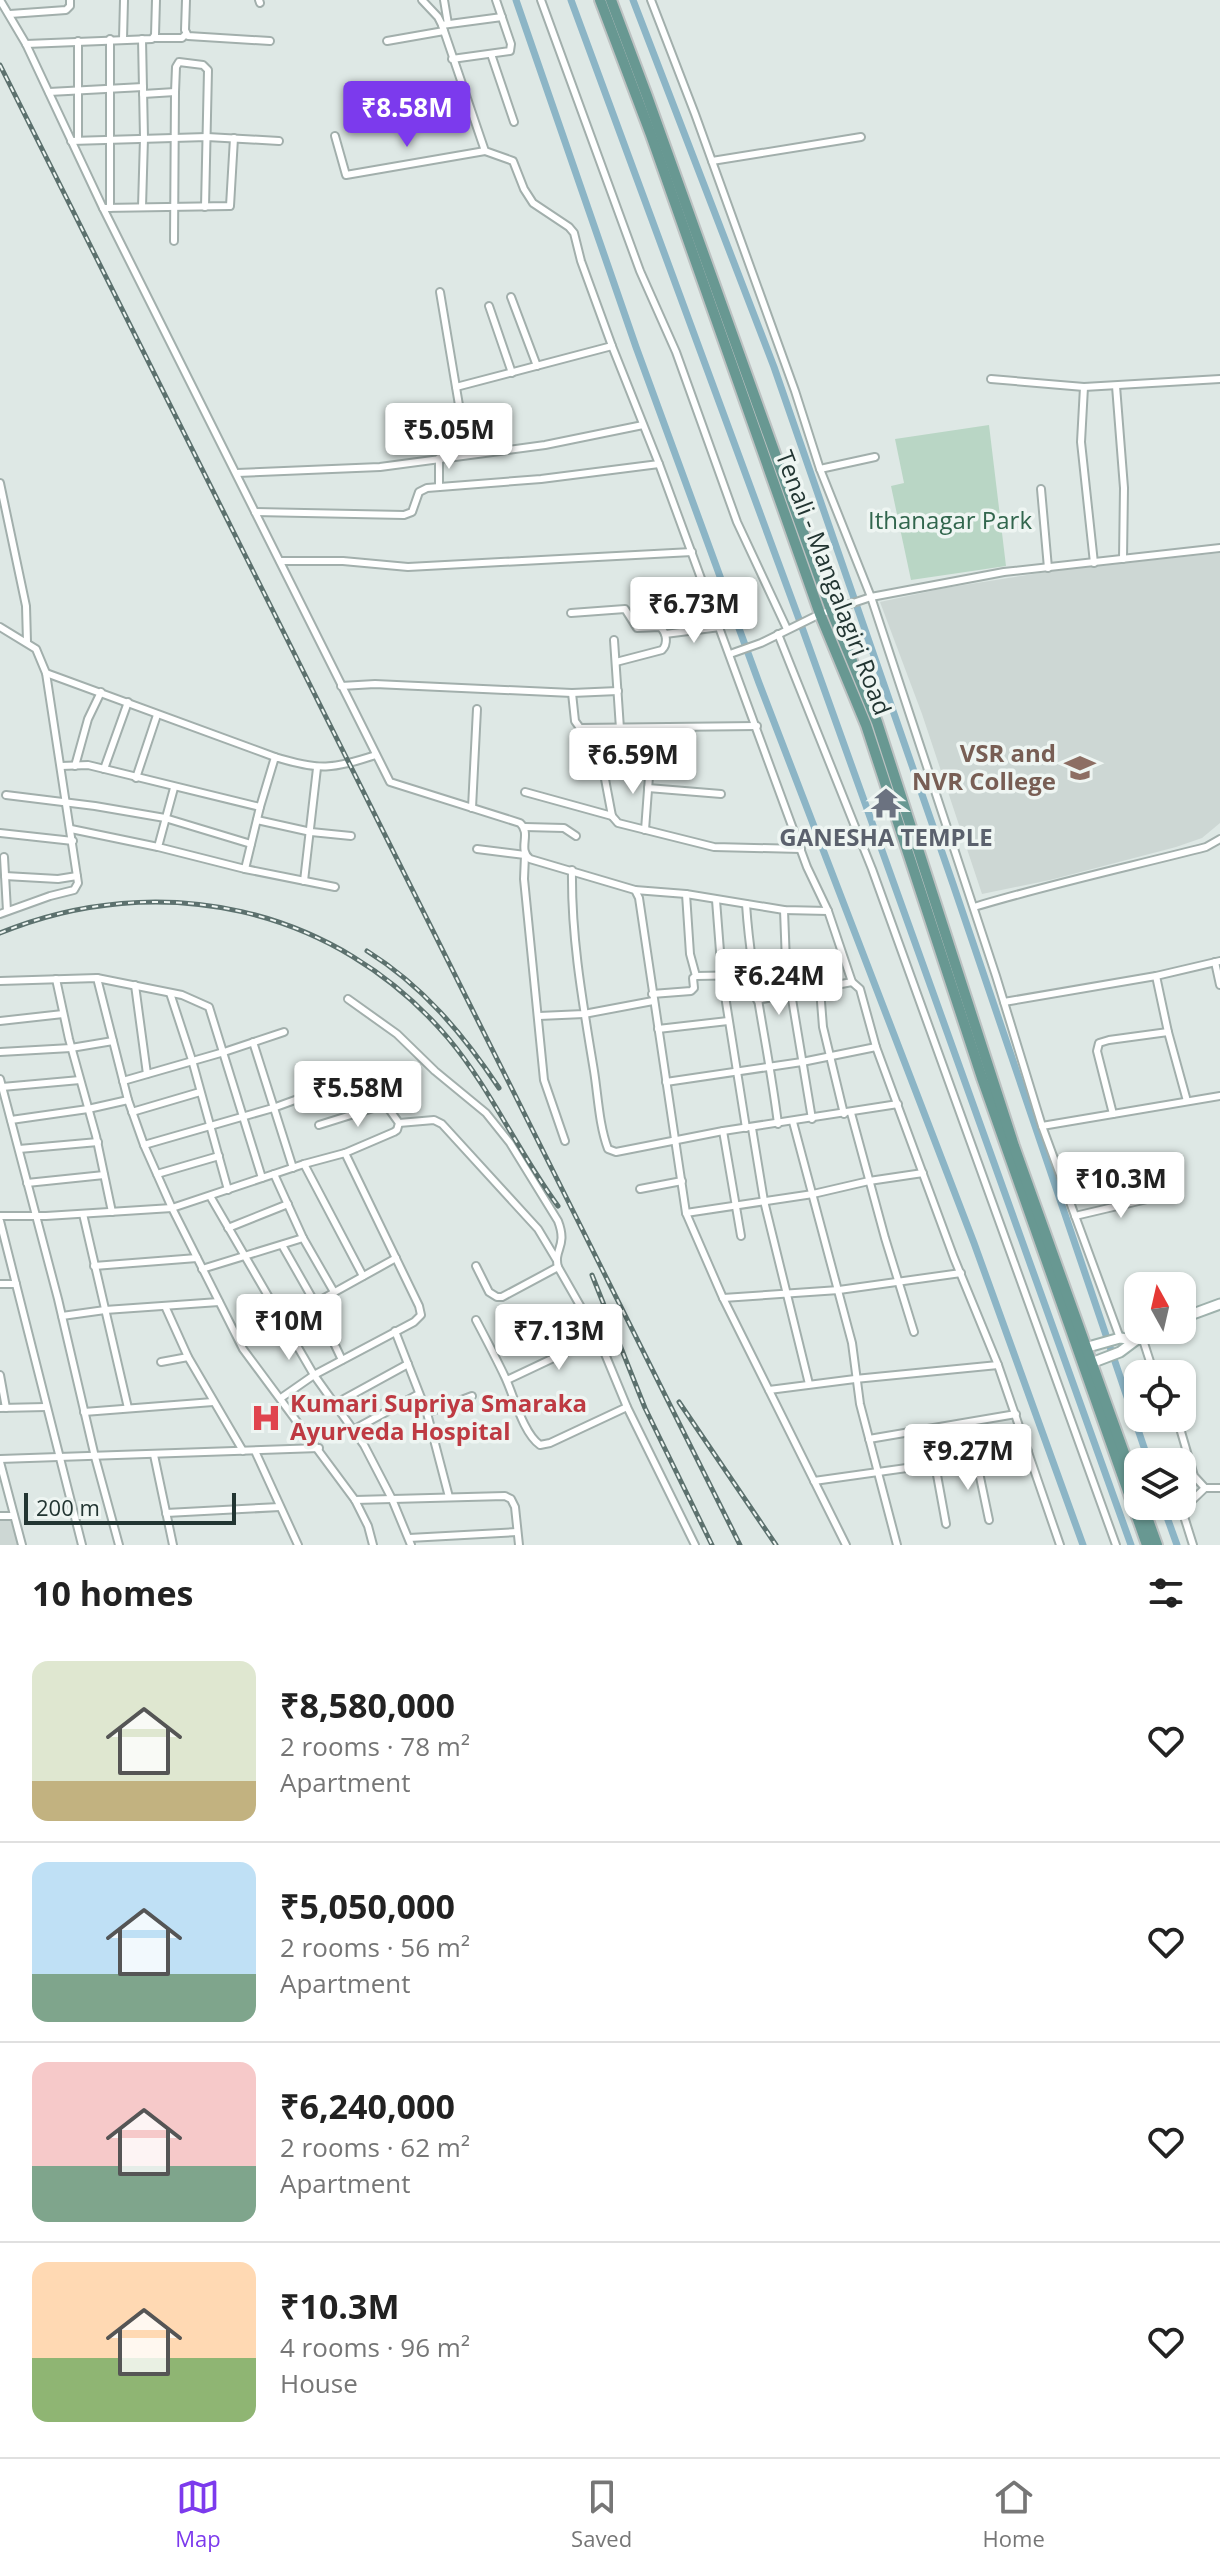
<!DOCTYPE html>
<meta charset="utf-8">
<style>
:root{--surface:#fff;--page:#f6f6f6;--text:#222;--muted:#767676;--line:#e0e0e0;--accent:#7c3aed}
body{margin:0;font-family:"Open Sans",sans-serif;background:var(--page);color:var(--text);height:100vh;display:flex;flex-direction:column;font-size:30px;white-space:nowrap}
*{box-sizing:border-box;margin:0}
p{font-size:26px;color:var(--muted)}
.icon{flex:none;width:44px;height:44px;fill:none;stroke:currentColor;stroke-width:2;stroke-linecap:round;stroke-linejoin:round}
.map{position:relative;height:1545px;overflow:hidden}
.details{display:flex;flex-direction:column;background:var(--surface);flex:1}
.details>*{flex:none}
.needle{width:52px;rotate:352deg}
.buttons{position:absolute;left:1124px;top:1272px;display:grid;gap:16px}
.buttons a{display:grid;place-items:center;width:72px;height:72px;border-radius:16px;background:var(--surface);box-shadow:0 2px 6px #0004;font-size:40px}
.scale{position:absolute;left:24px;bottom:20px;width:212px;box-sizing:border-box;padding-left:8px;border:4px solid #223532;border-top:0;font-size:22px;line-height:28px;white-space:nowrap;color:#223532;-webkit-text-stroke:6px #eef5f2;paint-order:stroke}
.price{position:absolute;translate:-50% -68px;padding:0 18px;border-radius:8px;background:#fff;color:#222;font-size:26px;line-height:52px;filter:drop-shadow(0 2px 4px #0008)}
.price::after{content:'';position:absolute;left:50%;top:48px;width:24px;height:18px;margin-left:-12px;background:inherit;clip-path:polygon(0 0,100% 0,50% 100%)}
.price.active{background:var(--accent);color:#fff}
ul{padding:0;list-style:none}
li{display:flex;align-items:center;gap:24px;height:200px;padding:0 32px}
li+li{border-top:2px solid var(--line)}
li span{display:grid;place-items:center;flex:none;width:224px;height:160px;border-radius:16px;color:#555}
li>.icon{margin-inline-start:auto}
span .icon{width:96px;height:96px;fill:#fffc;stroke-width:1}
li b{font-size:34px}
h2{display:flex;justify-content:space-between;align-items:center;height:96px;padding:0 32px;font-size:34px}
.dock{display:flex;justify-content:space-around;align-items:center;height:112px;border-top:2px solid var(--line);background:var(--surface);font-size:22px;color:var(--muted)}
.dock a{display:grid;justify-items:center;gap:4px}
.dock .active{color:var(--accent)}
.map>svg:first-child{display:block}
.built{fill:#cdd7d4}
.green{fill:#b9d6c5}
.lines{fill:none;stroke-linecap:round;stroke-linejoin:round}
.canal{stroke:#8cb5c6;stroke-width:7}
.street-casing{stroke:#a2afac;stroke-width:10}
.secondary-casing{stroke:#9fb2ad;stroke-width:13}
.primary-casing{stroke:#bdc2c2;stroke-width:14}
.street{stroke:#fff;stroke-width:6}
.secondary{stroke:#fff;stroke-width:9}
.primary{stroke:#689892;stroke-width:10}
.rail-casing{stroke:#5c716e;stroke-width:5}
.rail{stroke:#eef5f2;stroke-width:2;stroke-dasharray:6;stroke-linecap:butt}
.labels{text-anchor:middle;stroke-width:7;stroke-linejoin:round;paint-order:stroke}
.park-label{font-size:24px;fill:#31664d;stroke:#eef5f2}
.street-label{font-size:24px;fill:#223532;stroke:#eef5f2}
.education-label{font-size:24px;font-weight:bold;fill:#785e54;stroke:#eef5f2;text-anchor:end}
.worship-label{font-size:24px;font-weight:bold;fill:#5b616d;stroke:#eef5f2}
.health-label{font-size:24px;font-weight:bold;fill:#be3a42;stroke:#eef5f2;text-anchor:start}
</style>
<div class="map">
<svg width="1220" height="1545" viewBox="0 0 1220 1545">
<rect width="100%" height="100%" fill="#dee8e5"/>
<g class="built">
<path d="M1220,553v270l-18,15 -26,9 -126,33 -68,14 -60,-180 -42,-112 65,-14 107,-17z"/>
<path d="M0,1519h10l8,26h-18z"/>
</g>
<path class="green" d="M989,425l17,141 -95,14 -20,-94 13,-3 -9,-44z"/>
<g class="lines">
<g class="canal">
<path d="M516,0l120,347 123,336 215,560 109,302"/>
<path d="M571,0l228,619 332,926"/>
<path d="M633,0l141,367 179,517 196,578"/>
<path d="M1163,1506l14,39"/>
</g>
<g class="street-casing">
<g id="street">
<path d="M0,0l26,44 77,164 287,574 130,41c12,11 -3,26 10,36l105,31 4,8 47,315 37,85 123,247"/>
<path d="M186,0l-1,30 3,6 82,5"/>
<path d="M259,0l1,3"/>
<path d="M422,0l16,17 4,8 43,126 28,10 11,28 9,14 36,24 5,6 7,28 31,85 47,118 148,403 21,44 24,71 8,7 16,58 78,211 44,107 62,180"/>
<path d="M444,0l4,24"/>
<path d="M541,0l99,271 36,81 61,170 50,107"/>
<path d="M651,0l44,114 100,277 25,78 51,128 125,379 46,150 78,212"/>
<path d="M10,14l56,-4 4,-4v-6"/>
<path d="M442,25l60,-8"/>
<path d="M155,38h27l4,-4"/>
<path d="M110,39v169"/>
<path d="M123,39l1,-39"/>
<path d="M142,39l2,99 -2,69"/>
<path d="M387,41l57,-10"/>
<path d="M26,44l126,-5 3,-4 1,-35"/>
<path d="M491,54l23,68"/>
<path d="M452,59l58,-8 1,-7 -15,-44"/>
<path d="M49,92l94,-5"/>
<path d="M143,94l32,-2"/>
<path d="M335,136l11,39 139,-24"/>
<path d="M78,140v-99"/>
<path d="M71,141l136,-4 72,4"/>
<path d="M712,161l149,-24"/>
<path d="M103,208l127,-2 4,-68"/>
<path d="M174,241l1,-149 1,-25 3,-5 24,3 5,5 -3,137"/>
<path d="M440,292l23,137"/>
<path d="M511,297l26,69"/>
<path d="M489,306l23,67"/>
<path d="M991,379l93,8 136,-8"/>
<path d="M1116,386l8,102 -1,71"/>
<path d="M456,387l156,-41"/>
<path d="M1084,387l-3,55 13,121"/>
<path d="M439,458v29"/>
<path d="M820,469l55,-12"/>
<path d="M237,473l143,-6 165,-22 98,-20"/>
<path d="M0,483l26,123 1,36"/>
<path d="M1041,489l7,79"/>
<path d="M255,512l149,3 8,-3 7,-20 8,-4 114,-9 118,-15"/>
<path d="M280,561h63l65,6 284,-15"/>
<path d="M571,613l54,-4 12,19 23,-1c7,6 8,17 2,23l-46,12"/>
<path d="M0,627l36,22 10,24 32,210 -4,7 -24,6 -50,18"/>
<path d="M665,634l55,-7"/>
<path d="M778,634l94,235 244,676"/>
<path d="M614,640l9,133"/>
<path d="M730,654l31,-11 59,-29 51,-17 133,-25 216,-24"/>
<path d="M46,673l229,84"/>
<path d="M341,686l34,-2 197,9 46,-2"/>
<path d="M572,693l3,28 5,7 177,-2"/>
<path d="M61,766l27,-1 172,42 15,-50c46,14 56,12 101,-2"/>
<path d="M75,766l13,-47 13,-27"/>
<path d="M104,769l24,-67"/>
<path d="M136,778l21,-63"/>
<path d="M605,779l7,37 6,7 96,24 87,2"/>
<path d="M174,788l-16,59 87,22 15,-62"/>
<path d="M648,788l73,6"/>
<path d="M525,792l87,24"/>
<path d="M6,795l89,11 70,12 86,26"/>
<path d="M472,808l5,-99"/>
<path d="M257,820l54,12 40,4"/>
<path d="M525,827l39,1 12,8"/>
<path d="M71,829l87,18"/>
<path d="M645,830l5,-67"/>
<path d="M0,833l73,8"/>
<path d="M477,849l48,6 -1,24 20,201 21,61"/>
<path d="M4,857l3,54"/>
<path d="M245,869l90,18"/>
<path d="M572,870c-1,68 11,134 22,201 4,25 5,54 14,78l8,3 107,-21 175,-27"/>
<path d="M5,876l53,3 19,-3"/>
<path d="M304,881l13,-113"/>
<path d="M635,890l51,4 98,16 44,1"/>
<path d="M686,894l4,60 6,22"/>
<path d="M716,900l6,77 24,151"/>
<path d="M746,904c5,75 23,146 32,220"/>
<path d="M974,907c76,-23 154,-40 232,-60l14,-8"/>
<path d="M784,910l2,53 26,156"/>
<path d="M1215,962l5,23"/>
<path d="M1156,976l12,56 19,69"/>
<path d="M97,978l85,17 27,12 53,171"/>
<path d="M56,979l13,60 27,97 16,76"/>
<path d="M0,981l97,-3 31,122 16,45 28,63 71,141 112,151 13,26 5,19"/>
<path d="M135,985l12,89"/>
<path d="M820,989l3,38 21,87"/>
<path d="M170,993l22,67 36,130"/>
<path d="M652,994l39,-3 3,-3 -1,-10 3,-2 57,-1"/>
<path d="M348,999l49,35 38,37 51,42 24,30 48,78c10,26 -5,28 0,46"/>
<path d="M757,1000l95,-18"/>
<path d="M1004,1002l152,-26 64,-15"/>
<path d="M539,1016l45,-2 69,-13"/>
<path d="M0,1021l63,-7"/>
<path d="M658,1029l70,-8"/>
<path d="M253,1042l40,126"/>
<path d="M0,1052l71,-4 42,-7"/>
<path d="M0,1079l58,220 37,158 24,88"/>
<path d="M123,1081l101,-29 60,-20"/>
<path d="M666,1082l136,-20 74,-15"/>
<path d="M2,1087l78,-7"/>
<path d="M132,1112l68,-20"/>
<path d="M851,1113l34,125 29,94"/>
<path d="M1113,1114l-16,-63 2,-8 10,-3 59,-8"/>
<path d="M11,1120l77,-11 40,-9"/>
<path d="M793,1122l59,221 8,61 37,141"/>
<path d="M399,1123l35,-3 8,4 96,105 18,30"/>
<path d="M319,1125l67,-21"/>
<path d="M1042,1126l178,-30"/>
<path d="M752,1128l12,73 45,183"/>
<path d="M723,1131l18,105"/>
<path d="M19,1149l79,-7"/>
<path d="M304,1164l59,112"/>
<path d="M157,1174l62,-18"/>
<path d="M274,1174l29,64 31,54"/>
<path d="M27,1183l77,-8"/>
<path d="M640,1189l42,-8"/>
<path d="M210,1196l104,179 50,70 28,54 19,46"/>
<path d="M686,1213l127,-19 56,-13 54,-8"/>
<path d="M83,1214l45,194"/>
<path d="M0,1216h46l126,-8 132,-44 41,-11 49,-21 3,-2 2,-7 -32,-45 -6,-2 -88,32 -129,37"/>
<path d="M1075,1216l85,-20"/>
<path d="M0,1221l82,324"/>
<path d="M228,1228l60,-24"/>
<path d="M282,1245l33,58 27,57"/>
<path d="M94,1266l103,-8"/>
<path d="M476,1266l13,26 8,5h5l56,-30 40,70 29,70 68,138"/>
<path d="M202,1269l101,-31"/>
<path d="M0,1284h16"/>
<path d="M723,1298l116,-8 122,-17"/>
<path d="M315,1303l81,-45"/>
<path d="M165,1306l23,51 55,94"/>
<path d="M62,1316l43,-6 114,-8"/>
<path d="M476,1320c10,19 20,38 29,57 9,19 18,56 35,68l10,-2 77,-36"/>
<path d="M395,1331l32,82 22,84"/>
<path d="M1140,1339l4,4 10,31"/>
<path d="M161,1362l27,-5"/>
<path d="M0,1375l6,33"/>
<path d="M507,1380l91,-43"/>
<path d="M769,1390l86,-11 143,-14"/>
<path d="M281,1398l33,-23 100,-53 7,-7 -2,-9 -74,-153"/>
<path d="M335,1404l73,-40"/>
<path d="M0,1408l46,-1"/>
<path d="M84,1412l129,-10"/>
<path d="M427,1413l45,-17"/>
<path d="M1177,1418l17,58 11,12h15"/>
<path d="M353,1430l66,-36"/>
<path d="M869,1439l147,-25"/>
<path d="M255,1451l43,94"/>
<path d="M154,1455l19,90"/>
<path d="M976,1458l13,62"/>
<path d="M0,1459l319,-11"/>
<path d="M0,1462l22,83"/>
<path d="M935,1464l11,60"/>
<path d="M814,1481l214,-30"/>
<path d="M355,1500l150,-4 6,3 4,8 4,38"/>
<path d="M166,1513l114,-6"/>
<path d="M0,1516h14"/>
<path d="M409,1538l108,-6"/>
<path d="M1193,1545l-11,-35 23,-22"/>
</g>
</g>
<g class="secondary-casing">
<g id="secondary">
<path d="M1182,1318l38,-14"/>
<path d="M1141,1339l10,-9"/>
<path d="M1081,1349l39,-11 16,2"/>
<path d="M1086,1365l34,-13 16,-12"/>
</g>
</g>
<g class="primary-casing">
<g id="primary">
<path d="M600,0l51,135 169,479 46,111 116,353 165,467"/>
<path d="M611,0l36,96 184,514 46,112 137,424 124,346"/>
<path d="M1143,1506l14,39"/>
</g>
</g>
<use href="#street" class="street"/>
<use href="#secondary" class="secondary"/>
<use href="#primary" class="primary"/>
<g class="rail-casing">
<g id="rail">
<path d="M0,65l740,1480"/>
<path d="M0,933c159,-65 336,-27 448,105 43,51 70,114 110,168"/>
<path d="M367,951c56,35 96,83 132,137"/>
<path d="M592,1275l53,133 67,137"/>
<path d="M679,1402l97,143"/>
</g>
</g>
<use href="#rail" class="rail"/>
</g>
<defs>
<g id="university-bare" transform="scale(2.4)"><path d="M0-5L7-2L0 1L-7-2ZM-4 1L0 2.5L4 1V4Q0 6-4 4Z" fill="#8d6e63" stroke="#eef5f2" stroke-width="2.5" paint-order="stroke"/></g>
<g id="temple-bare" transform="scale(2.4)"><path d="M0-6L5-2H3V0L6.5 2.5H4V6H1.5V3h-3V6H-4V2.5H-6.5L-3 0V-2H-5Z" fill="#6b7280" stroke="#eef5f2" stroke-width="2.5" paint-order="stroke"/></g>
<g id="hospital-bare" transform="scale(2.4)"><path d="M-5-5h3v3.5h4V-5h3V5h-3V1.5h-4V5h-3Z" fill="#e0444e" stroke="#eef5f2" stroke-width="2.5" paint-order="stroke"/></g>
</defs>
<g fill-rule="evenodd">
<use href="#university-bare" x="1080" y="768"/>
<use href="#temple-bare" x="886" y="803"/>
<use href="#hospital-bare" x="266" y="1418"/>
</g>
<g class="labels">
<g class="park-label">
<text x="950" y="529">Ithanagar Park</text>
</g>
<g class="street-label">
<text transform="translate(833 583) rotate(69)" y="8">Tenali - Mangalagiri Road</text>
</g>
<g class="education-label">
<text x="1056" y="762">VSR and<tspan x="1056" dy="28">NVR College</tspan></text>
</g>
<g class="worship-label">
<text x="886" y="846">GANESHA TEMPLE</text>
</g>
<g class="health-label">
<text x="290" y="1412">Kumari Supriya Smaraka<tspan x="290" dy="28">Ayurveda Hospital</tspan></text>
</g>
</g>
</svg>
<div class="buttons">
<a><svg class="needle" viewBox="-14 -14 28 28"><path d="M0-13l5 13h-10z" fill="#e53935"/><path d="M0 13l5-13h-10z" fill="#767676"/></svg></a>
<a><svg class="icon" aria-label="locate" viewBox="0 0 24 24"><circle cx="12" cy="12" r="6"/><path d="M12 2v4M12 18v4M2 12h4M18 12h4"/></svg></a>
<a><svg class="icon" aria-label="layers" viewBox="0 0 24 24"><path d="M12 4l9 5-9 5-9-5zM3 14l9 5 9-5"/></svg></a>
</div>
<div class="scale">200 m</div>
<b class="price active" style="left:407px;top:149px">₹8.58M</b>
<b class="price" style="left:449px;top:471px">₹5.05M</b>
<b class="price" style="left:694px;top:645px">₹6.73M</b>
<b class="price" style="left:633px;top:796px">₹6.59M</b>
<b class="price" style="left:779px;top:1017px">₹6.24M</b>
<b class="price" style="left:358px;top:1129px">₹5.58M</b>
<b class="price" style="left:1121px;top:1220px">₹10.3M</b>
<b class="price" style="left:289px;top:1362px">₹10M</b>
<b class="price" style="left:559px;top:1372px">₹7.13M</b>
<b class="price" style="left:968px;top:1492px">₹9.27M</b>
</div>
<section class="details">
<h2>10 homes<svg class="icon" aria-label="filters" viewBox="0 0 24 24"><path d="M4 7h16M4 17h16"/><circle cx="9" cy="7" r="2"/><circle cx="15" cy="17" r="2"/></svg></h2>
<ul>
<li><span style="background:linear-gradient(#dfe7d0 75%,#c2b280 0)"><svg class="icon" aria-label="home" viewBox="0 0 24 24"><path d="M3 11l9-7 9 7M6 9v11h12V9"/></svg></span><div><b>₹8,580,000</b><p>2 rooms · 78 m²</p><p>Apartment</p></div><svg class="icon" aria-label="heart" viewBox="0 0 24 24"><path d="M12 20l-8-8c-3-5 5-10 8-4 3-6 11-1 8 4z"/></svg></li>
<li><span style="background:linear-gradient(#bfe0f5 70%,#7fa58c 0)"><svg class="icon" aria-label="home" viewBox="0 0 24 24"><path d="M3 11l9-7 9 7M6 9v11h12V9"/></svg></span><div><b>₹5,050,000</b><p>2 rooms · 56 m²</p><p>Apartment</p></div><svg class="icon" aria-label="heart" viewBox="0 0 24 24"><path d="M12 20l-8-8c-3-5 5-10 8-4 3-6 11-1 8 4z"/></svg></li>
<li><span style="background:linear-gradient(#f6c9c9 65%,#7fa58c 0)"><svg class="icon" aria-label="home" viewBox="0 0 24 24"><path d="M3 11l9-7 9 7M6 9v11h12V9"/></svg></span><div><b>₹6,240,000</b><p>2 rooms · 62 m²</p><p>Apartment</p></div><svg class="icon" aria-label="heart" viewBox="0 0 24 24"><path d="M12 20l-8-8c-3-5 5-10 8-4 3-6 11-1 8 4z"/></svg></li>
<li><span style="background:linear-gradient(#ffd9b3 60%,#8fb573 0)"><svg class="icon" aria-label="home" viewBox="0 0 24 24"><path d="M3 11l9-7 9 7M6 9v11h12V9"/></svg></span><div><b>₹10.3M</b><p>4 rooms · 96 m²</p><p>House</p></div><svg class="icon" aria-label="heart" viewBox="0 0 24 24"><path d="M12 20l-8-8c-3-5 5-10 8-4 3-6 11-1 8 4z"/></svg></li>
</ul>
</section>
<nav class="dock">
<a class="active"><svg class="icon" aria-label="map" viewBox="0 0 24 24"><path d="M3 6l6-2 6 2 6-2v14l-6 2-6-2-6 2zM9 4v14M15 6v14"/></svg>Map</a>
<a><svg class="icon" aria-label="saved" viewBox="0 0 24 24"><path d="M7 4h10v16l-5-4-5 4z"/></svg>Saved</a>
<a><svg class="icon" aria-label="home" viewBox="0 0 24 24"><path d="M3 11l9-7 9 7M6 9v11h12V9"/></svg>Home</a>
</nav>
